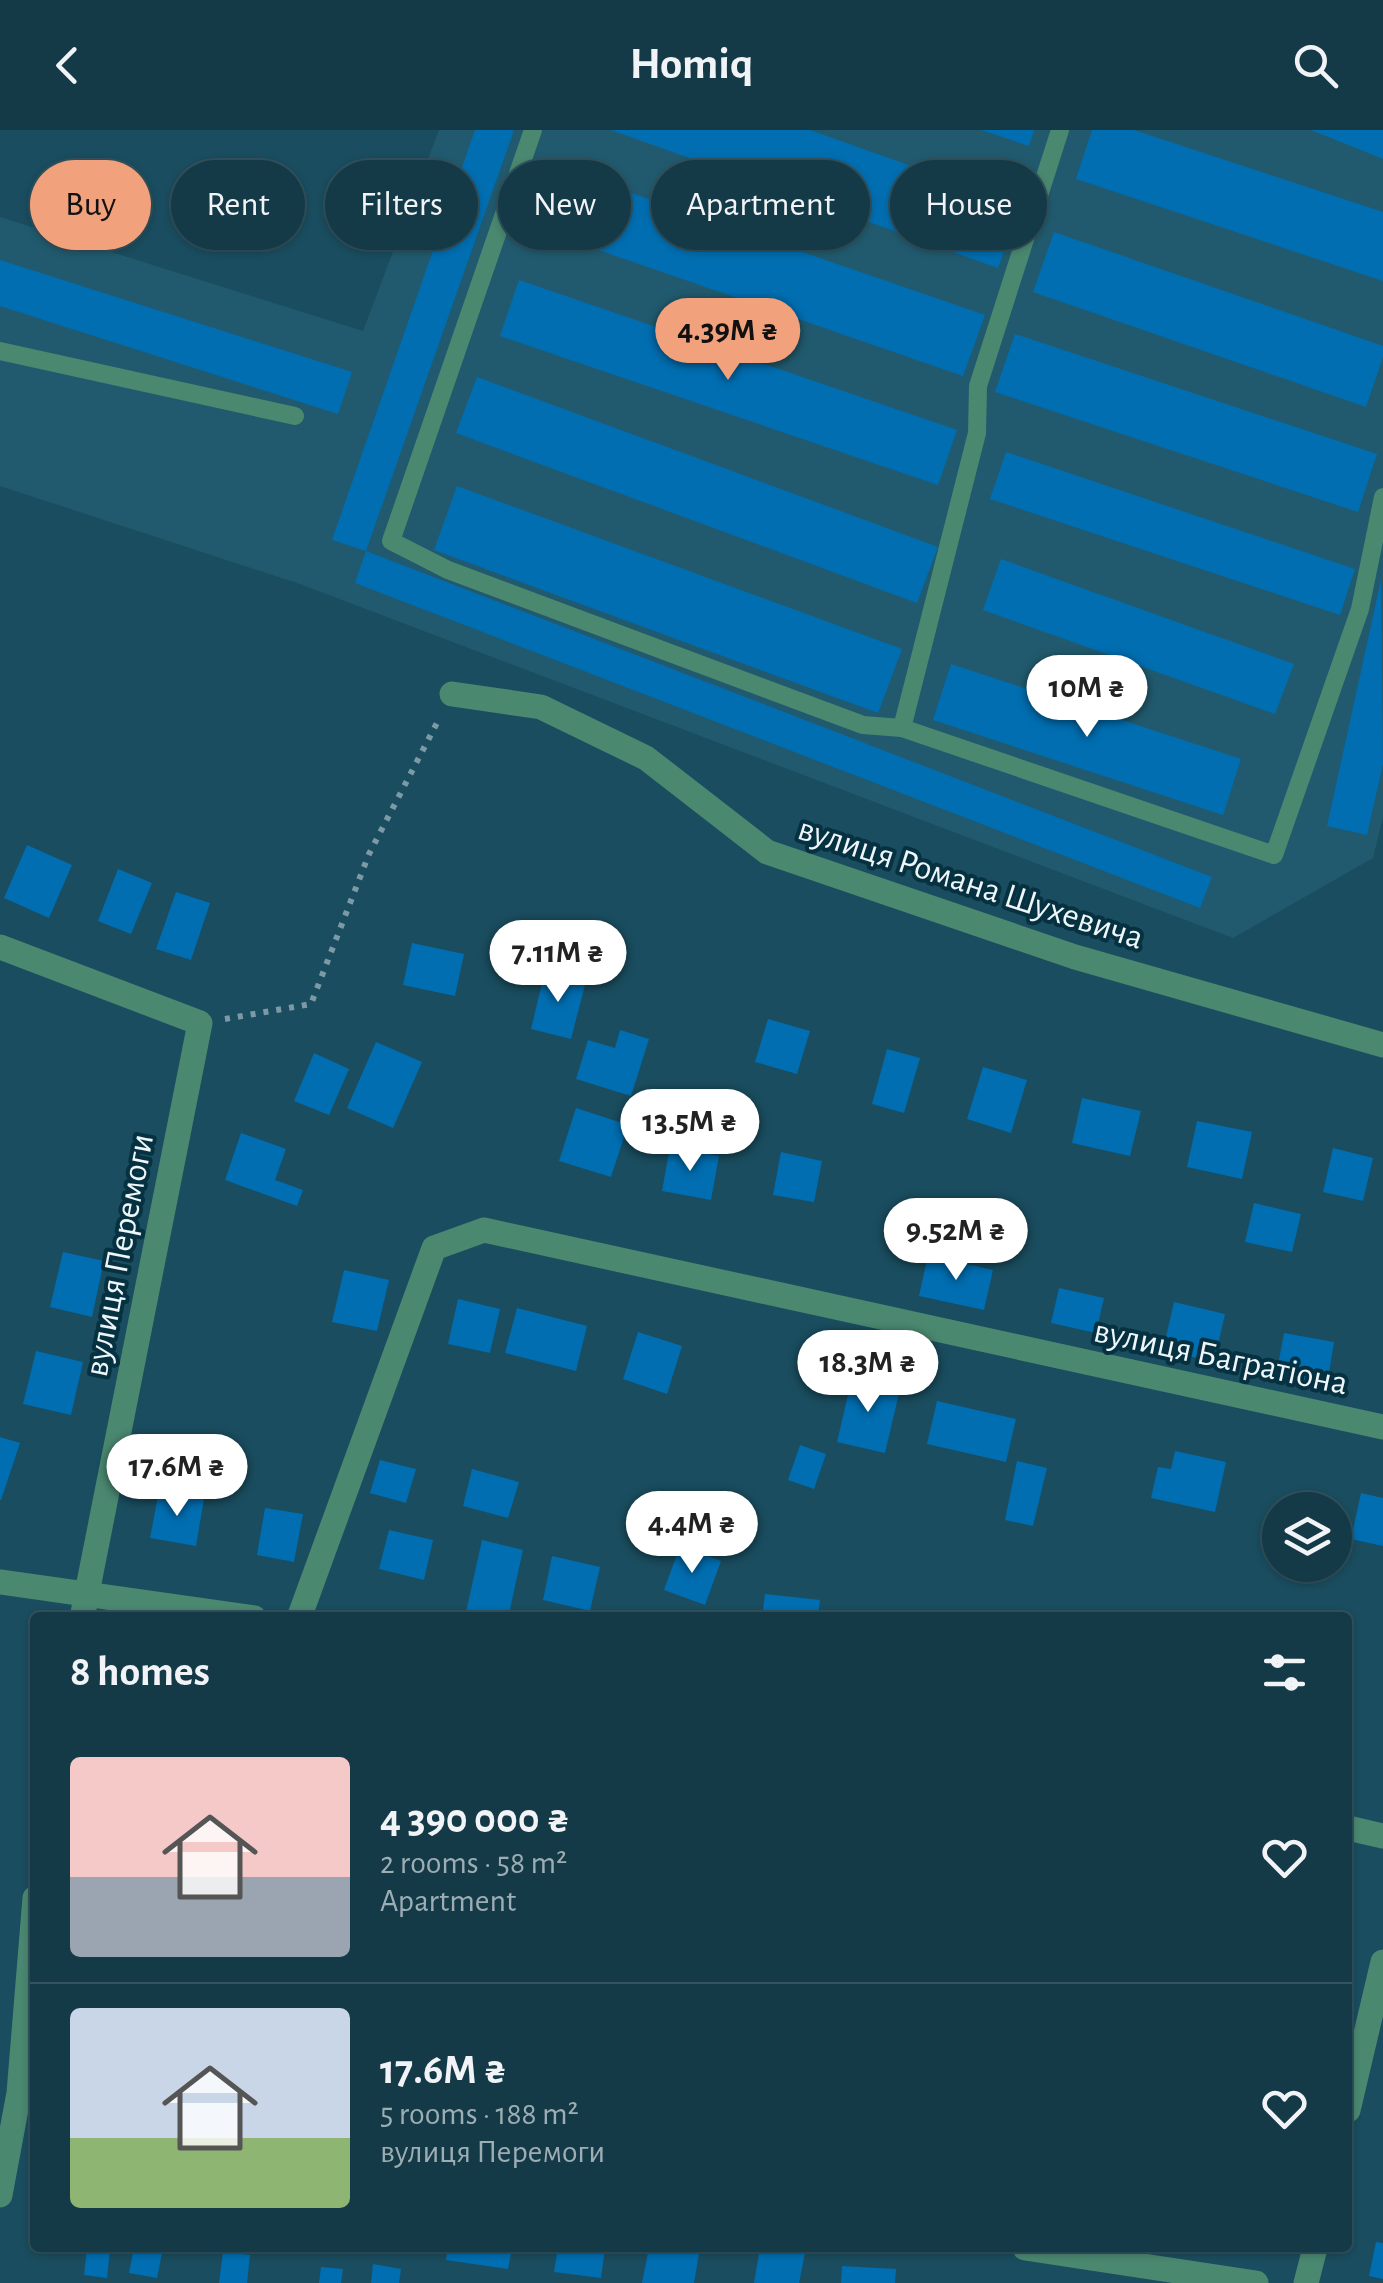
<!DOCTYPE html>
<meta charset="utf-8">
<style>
:root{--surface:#143a47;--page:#1d414e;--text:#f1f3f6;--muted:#9dadb4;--line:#335460;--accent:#f1a17c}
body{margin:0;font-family:"Alegreya Sans",sans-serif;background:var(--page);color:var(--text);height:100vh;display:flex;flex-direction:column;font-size:38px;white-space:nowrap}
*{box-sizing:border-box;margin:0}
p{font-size:32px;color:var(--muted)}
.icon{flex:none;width:55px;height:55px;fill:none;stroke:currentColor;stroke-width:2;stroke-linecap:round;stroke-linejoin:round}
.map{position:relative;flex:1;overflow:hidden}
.panel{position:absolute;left:30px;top:1482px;width:1322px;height:640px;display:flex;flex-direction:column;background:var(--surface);border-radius:10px;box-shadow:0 2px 8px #0004,0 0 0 2px var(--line)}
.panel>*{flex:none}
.hud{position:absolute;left:30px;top:30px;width:1325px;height:90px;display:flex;gap:20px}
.buttons{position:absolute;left:1262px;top:1362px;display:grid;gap:20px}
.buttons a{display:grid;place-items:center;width:90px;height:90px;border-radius:50%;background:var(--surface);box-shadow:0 2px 8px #0004,0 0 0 2px var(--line);font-size:50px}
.price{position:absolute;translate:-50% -85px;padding:0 22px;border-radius:35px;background:#fff;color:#222;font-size:32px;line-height:65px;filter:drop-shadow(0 2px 5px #0008)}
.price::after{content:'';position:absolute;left:50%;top:60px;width:30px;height:22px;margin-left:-15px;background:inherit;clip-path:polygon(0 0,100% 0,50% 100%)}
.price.selected{background:var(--accent);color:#111}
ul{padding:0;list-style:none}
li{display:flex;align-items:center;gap:30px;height:250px;padding:0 40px}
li+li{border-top:2px solid var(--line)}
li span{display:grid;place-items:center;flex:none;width:280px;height:200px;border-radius:10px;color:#555}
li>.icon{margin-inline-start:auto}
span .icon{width:120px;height:120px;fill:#fffc;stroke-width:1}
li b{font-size:42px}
h2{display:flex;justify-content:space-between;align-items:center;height:120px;padding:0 40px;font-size:42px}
.chip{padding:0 35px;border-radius:45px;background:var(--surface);box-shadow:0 2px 8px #0004,0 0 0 2px var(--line);font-size:35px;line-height:90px}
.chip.selected{background:var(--accent);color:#111}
header{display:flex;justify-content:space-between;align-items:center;height:130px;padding:0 40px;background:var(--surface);font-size:45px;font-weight:600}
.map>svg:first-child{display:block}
.built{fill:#215a6e}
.building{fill:#006eb1}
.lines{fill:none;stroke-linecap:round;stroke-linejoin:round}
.path{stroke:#7b9aa6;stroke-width:6;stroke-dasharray:5 8;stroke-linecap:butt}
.lane{stroke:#4a8870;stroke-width:18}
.street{stroke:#4a8870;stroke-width:25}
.labels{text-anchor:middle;stroke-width:8;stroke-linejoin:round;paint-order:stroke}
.street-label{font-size:35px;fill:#eef6fa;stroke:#063140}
</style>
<header><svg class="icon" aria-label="back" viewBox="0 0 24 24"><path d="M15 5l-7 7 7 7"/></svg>Homiq<svg class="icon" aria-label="search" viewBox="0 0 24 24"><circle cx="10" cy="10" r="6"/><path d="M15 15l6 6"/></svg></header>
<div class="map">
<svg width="1383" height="2153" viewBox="0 0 1383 2153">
<rect width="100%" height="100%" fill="#1a4d5f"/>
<path class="built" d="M439,0h944v687l-10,41 -140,80 -933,-354 -300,-98v-269l363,114z"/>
<g class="building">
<path d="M475,0h39l-148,421 -34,-11z"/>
<path d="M611,0h199l211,75 -23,63z"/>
<path d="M981,0h53l-5,16z"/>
<path d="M1092,0h42l249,82v69l-307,-102z"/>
<path d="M1311,0h72v29z"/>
<path d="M553,36l432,149 -22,61 -431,-149z"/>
<path d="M1054,102l329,114v11l-17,50 -333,-115z"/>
<path d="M0,130l352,112 -14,42 -338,-108z"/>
<path d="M519,150l438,150 -19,55 -438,-149z"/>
<path d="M1015,204l362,120 -19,58 -363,-120z"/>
<path d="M477,247l461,170 -21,56 -461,-170z"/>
<path d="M1006,322l349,117 -15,46 -350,-116z"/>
<path d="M457,356l445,163 -24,64 -444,-163z"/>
<path d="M366,421l846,326 -12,31 -845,-325z"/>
<path d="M1001,429l293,105 -19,50 -292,-104z"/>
<path d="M1381,450l2,184 -16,71 -40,-9z"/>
<path d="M951,534l290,95 -18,56 -290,-95z"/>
<path d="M27,715l45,20 -23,53 -45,-20z"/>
<path d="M118,739l34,14 -21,51 -33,-13z"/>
<path d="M176,762l34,11 -19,57 -35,-11z"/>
<path d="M412,813l52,11 -9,42 -52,-11z"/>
<path d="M545,841l41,10 -15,58 -40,-10z"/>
<path d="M768,889l42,12 -13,43 -42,-12z"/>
<path d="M620,900l29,9 -18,57 -55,-17 12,-39 27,8z"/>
<path d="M376,912l46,20 -29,66 -46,-20z"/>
<path d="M887,919l33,9 -16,55 -32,-9z"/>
<path d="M314,923l35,16 -20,46 -35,-14z"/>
<path d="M983,937l44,13 -16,53 -44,-14z"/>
<path d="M1082,968l59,13 -11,45 -58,-13z"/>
<path d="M576,978l52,17 -17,52 -52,-16z"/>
<path d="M1197,991l55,11 -10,47 -55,-12z"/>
<path d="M241,1003l45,16 -11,31 28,10 -6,16 -72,-26z"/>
<path d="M670,1017l49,9 -8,44 -49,-9z"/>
<path d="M1333,1018l40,10 -10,43 -40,-9z"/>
<path d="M781,1022l41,9 -8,41 -41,-7z"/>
<path d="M1254,1073l47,11 -9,38 -47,-10z"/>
<path d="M63,1122l41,9 -12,56 -42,-10z"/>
<path d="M928,1125l65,15 -9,40 -65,-14z"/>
<path d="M344,1140l45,10 -12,51 -45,-9z"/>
<path d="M1059,1158l45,10 -8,35 -45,-10z"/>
<path d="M458,1169l42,10 -10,44 -42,-9z"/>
<path d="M1174,1172l51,12 -11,48 -51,-12z"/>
<path d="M517,1178l70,18 -11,45 -71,-18z"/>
<path d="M638,1202l44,14 -15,48 -44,-15z"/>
<path d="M1284,1203l50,9 -7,43 -51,-9z"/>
<path d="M36,1221l47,11 -12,53 -48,-11z"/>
<path d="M852,1248l48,11 -15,64 -48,-11z"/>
<path d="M937,1271l79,18 -10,43 -79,-18z"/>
<path d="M0,1307l20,6 -19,57h-1z"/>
<path d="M800,1315l26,9 -12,35 -26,-9z"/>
<path d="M1175,1321l51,11 -11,50 -64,-14 7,-31 13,2z"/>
<path d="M380,1330l36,9 -10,34 -36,-10z"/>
<path d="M1017,1331l30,7 -14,58 -28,-6z"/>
<path d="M472,1339l47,13 -11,36 -45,-12z"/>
<path d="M159,1361l45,8 -8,47 -46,-8z"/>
<path d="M1361,1363l22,5v48l-32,-7z"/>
<path d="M265,1378l38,6 -9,48 -37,-7z"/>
<path d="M389,1400l44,10 -9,40 -45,-11z"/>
<path d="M482,1410l41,10 -15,68 -42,-6z"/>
<path d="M680,1416l41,15 -16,44 -41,-15z"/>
<path d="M552,1426l48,11 -10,44 -47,-11z"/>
<path d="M765,1464l55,6 -2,18h-56z"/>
<path d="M1376,2112l7,1v36l-14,-3z"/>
<path d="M87,2118l23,2 -3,28 -23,-3z"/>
<path d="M134,2118h29l-6,30 -28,-5z"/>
<path d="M448,2118h64l-4,21 -62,-9z"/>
<path d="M558,2118h47l-4,30 -47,-6z"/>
<path d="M649,2118h51l-6,35h-52z"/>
<path d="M760,2118l45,5 -6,30h-45z"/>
<path d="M223,2122l27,3 -3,28h-28z"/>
<path d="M373,2134l28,5 -2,14h-28z"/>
<path d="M842,2136l54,3 -1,14h-54z"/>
<path d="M321,2137l22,2 -2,14h-22z"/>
</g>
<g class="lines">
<path class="path" d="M225,889l86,-15 58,-150 71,-137"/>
<g class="lane">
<path d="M533,0l-142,411 57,29 415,155 39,3 372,127 86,-246 23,-112"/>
<path d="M0,221l295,65"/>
<path d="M902,598l75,-295 1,-47 82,-256"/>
</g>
<g class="street">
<path d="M452,564l89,13 105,51 121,94 308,105 308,88"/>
<path d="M0,817l200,76 -118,595"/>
<path d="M0,1452l254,36"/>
<path d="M299,1488l135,-370 50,-18 899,197"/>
<path d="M1348,1698l35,8"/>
<path d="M1348,1980l35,-148"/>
<path d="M0,2065l19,-102 16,-195"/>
<path d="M1025,2118l231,35"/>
<path d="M1306,2153l9,-35"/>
</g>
</g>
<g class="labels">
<g class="street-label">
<text transform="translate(971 752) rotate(18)" y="12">вулиця Романа Шухевича</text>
<text transform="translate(118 1125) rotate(-79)" y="12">вулиця Перемоги</text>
<text transform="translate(1221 1226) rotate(12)" y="12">вулиця Багратіона</text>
</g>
</g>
</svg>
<div class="buttons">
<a><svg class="icon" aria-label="layers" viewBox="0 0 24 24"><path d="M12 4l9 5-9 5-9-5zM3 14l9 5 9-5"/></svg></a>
</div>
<b class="price selected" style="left:728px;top:253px">4.39M ₴</b>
<b class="price" style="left:1087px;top:610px">10M ₴</b>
<b class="price" style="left:558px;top:875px">7.11M ₴</b>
<b class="price" style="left:690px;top:1044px">13.5M ₴</b>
<b class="price" style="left:956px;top:1153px">9.52M ₴</b>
<b class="price" style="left:868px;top:1285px">18.3M ₴</b>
<b class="price" style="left:177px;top:1389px">17.6M ₴</b>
<b class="price" style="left:692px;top:1446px">4.4M ₴</b>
<div class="hud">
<a class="chip selected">Buy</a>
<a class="chip">Rent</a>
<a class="chip">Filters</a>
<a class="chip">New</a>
<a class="chip">Apartment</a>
<a class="chip">House</a>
</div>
<section class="panel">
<h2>8 homes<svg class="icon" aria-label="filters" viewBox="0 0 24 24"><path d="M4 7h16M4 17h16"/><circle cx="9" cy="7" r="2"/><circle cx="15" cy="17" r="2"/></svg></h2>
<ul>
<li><span style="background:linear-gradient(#f6c9c9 60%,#9aa5b1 0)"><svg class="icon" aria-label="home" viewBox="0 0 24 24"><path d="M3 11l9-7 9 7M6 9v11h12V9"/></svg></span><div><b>4 390 000 ₴</b><p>2 rooms · 58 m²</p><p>Apartment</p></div><svg class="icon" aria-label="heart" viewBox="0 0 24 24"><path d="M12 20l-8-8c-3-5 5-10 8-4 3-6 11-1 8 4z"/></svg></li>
<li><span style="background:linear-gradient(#c9d6e8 65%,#8fb573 0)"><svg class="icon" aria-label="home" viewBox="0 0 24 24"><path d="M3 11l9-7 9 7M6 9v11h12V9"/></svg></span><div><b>17.6M ₴</b><p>5 rooms · 188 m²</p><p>вулиця Перемоги</p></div><svg class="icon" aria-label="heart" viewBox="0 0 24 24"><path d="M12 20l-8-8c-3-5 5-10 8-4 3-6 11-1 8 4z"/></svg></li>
</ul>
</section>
</div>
